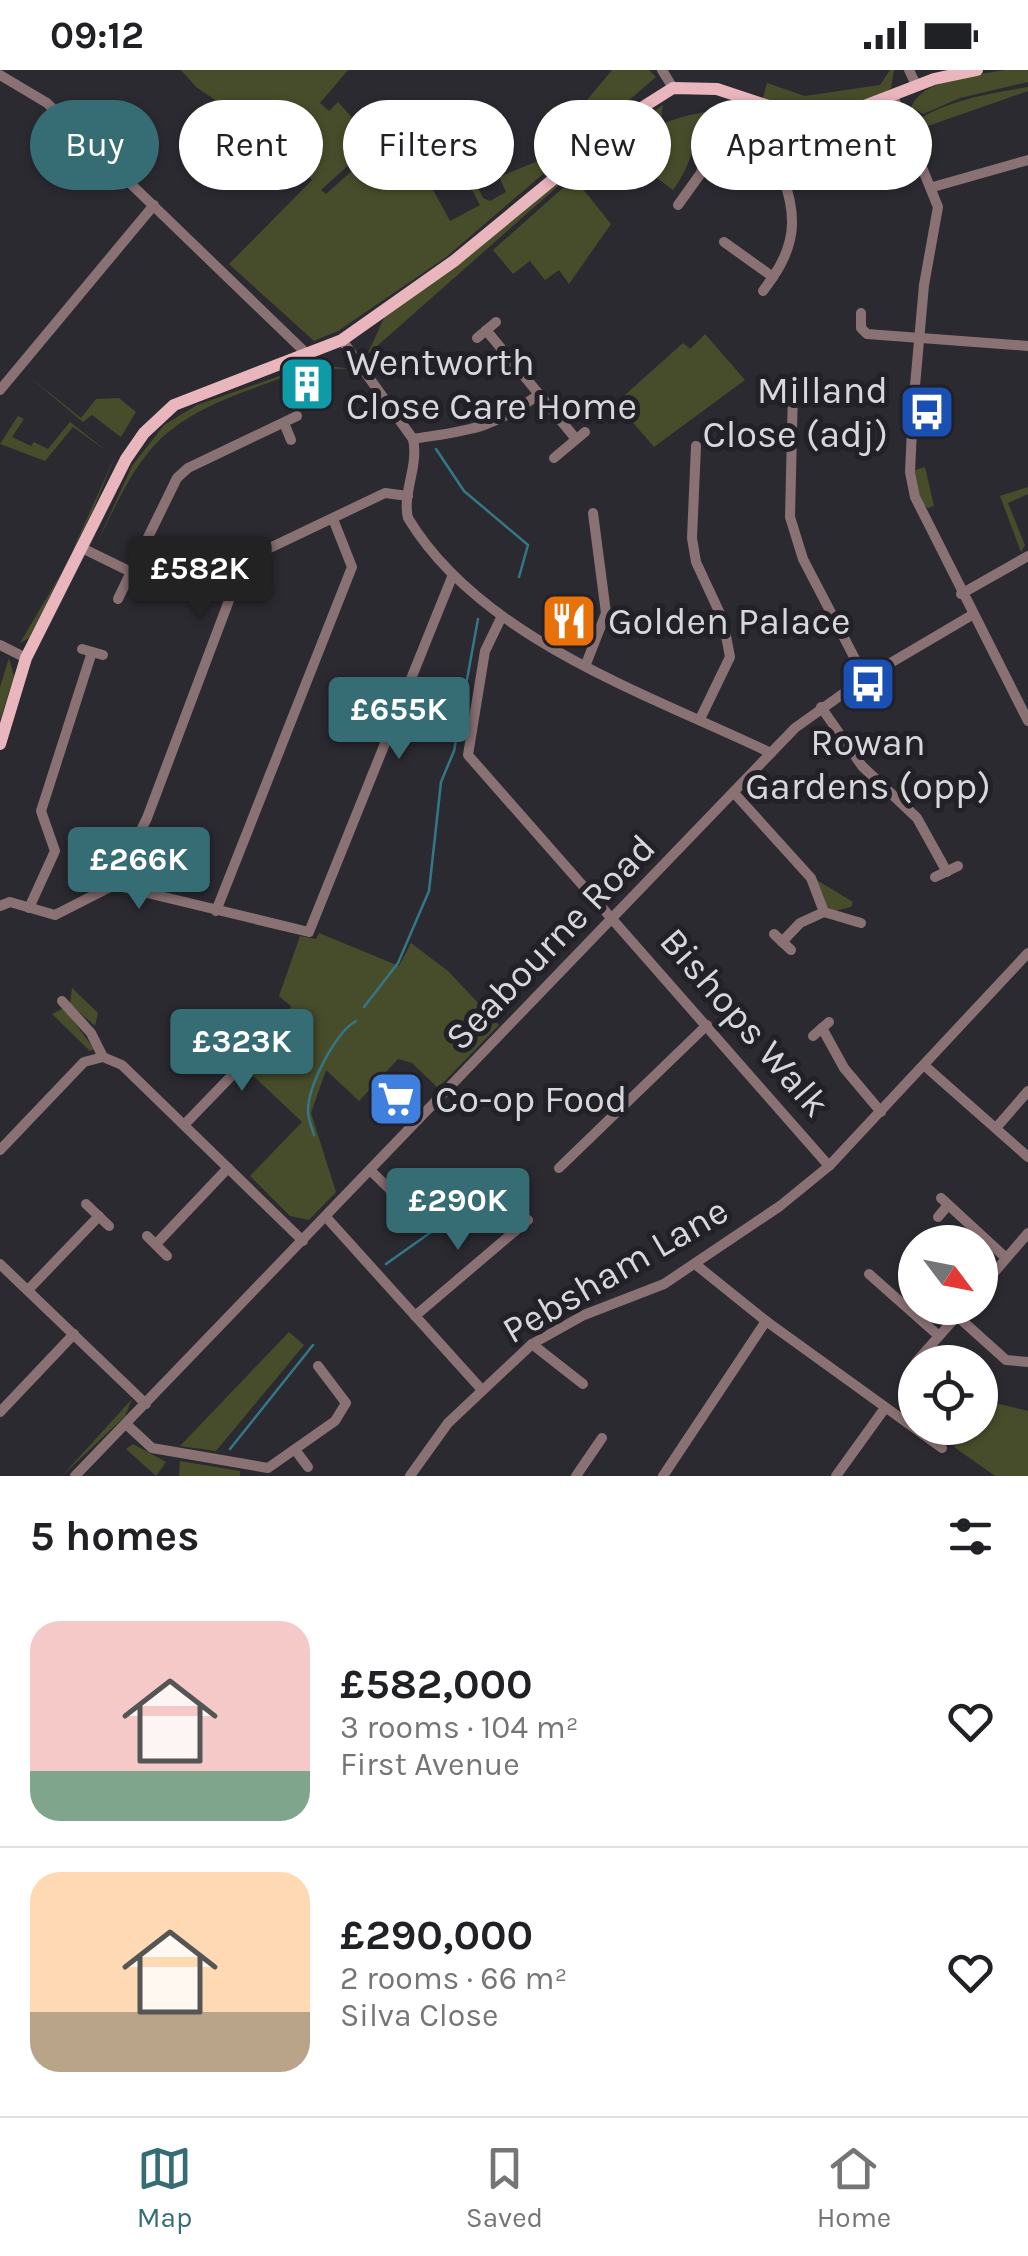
<!DOCTYPE html>
<meta charset="utf-8">
<style>
:root{--surface:#fff;--page:#f6f6f6;--text:#202124;--muted:#757577;--line:#e0e0e0;--accent:#366d75}
body{margin:0;font-family:Karla,sans-serif;background:var(--page);color:var(--text);height:100vh;display:flex;flex-direction:column;font-size:38px;white-space:nowrap}
*{box-sizing:border-box;margin:0}
p{font-size:32px;color:var(--muted)}
.icon{flex:none;width:55px;height:55px;fill:none;stroke:currentColor;stroke-width:2;stroke-linecap:round;stroke-linejoin:round}
.map{position:relative;height:1406px;overflow:hidden}
.sheet{display:flex;flex-direction:column;background:var(--surface);flex:1}
.sheet>*{flex:none}
.hud{position:absolute;left:30px;top:30px;width:970px;height:90px;display:flex;gap:20px}
.needle{width:65px;rotate:122deg}
.buttons{position:absolute;left:898px;top:1155px;display:grid;gap:20px}
.buttons a{display:grid;place-items:center;width:100px;height:100px;border-radius:50%;background:var(--surface);box-shadow:0 2px 8px #0004;font-size:50px}
.price{position:absolute;translate:-50% -85px;padding:0 22px;border-radius:10px;background:var(--accent);color:#fff;font-size:32px;line-height:65px;filter:drop-shadow(0 2px 5px #0008)}
.price::after{content:'';position:absolute;left:50%;top:60px;width:30px;height:22px;margin-left:-15px;background:inherit;clip-path:polygon(0 0,100% 0,50% 100%)}
.price.current{background:#222;color:#fff}
ul{padding:0;list-style:none}
li{display:flex;align-items:center;gap:30px;height:250px;padding:0 30px}
li+li{border-top:2px solid var(--line)}
li span{display:grid;place-items:center;flex:none;width:280px;height:200px;border-radius:30px;color:#555}
li>.icon{margin-inline-start:auto}
span .icon{width:120px;height:120px;fill:#fffc;stroke-width:1}
li b{font-size:42px}
h2{display:flex;justify-content:space-between;align-items:center;height:120px;padding:0 30px;font-size:42px}
.chip{padding:0 35px;border-radius:45px;background:var(--surface);box-shadow:0 2px 8px #0004;font-size:35px;line-height:90px}
.chip.current{background:var(--accent);color:#fff}
.status{display:flex;justify-content:space-between;align-items:center;height:70px;padding:0 50px;background:var(--surface);direction:ltr}
.status svg{height:28px;fill:currentColor}
.tabs{display:flex;justify-content:space-around;align-items:center;height:140px;border-top:2px solid var(--line);background:var(--surface);font-size:28px;color:var(--muted)}
.tabs a{display:grid;justify-items:center;gap:5px}
.tabs .current{color:var(--accent)}
.map>svg:first-child{display:block}
.green{fill:#474d2b}
.lines{fill:none;stroke-linecap:round;stroke-linejoin:round}
.stream{stroke:#347787;stroke-width:2.5}
.minor{stroke:#8a7174;stroke-width:10}
.major{stroke:#eab6be;stroke-width:12}
.labels{text-anchor:middle;stroke-width:10;stroke-linejoin:round;paint-order:stroke}
.poi-label{font-size:38px;fill:#d8d8dc;stroke:#212127;text-anchor:start}
.street-label{font-size:38px;fill:#d8d8dc;stroke:#212127}
</style>
<div class="status"><b>09:12</b><svg viewBox="0 0 49 12"><path d="M0 12V9h3v3zM5 12V6h3v6zM10 12V3h3v9zM15 12V0h3v12zM26 1h20v11H26zM47 4h2v5h-2z"/></svg></div>
<div class="map">
<svg width="1028" height="1406" viewBox="0 0 1028 1406">
<rect width="100%" height="100%" fill="#2b2a31"/>
<g class="green">
<path d="M181,0h167l-28,33 9,8 9,-9 36,40 -53,48 5,4 53,-47 27,20 12,-5 32,59 30,-16 -21,-40 6,-2 18,35 7,3 16,-9 -7,-15 51,-21 -7,-15 32,-17 3,4 15,-8 -11,-14 30,-36h37l7,7 -211,181 -107,73 -24,10 -85,-77 83,-84 -33,-37 -83,-56z"/>
<path d="M890,0h4l-3,18 -8,6 -65,24 -55,-20 4,-15 38,13 75,-11z"/>
<path d="M1005,0h23v12l-68,16 -37,16 -12,-7c14,-30 64,-31 94,-37z"/>
<path d="M1028,17v4l-103,36 2,11 -5,3 -6,-20c31,-21 76,-28 112,-34z"/>
<path d="M663,35l-2,14 -20,7 -52,34 2,-7z"/>
<path d="M492,41l19,19 -50,26 -11,-23 10,-11 12,10z"/>
<path d="M712,41c-17,25 -20,54 -39,79l-49,-37 -9,2 -10,13 2,8 -11,-1 1,-18c36,-23 72,-40 115,-46z"/>
<path d="M572,99l2,3 -207,183 17,-37z"/>
<path d="M574,108l37,46 -42,60 -10,-14 -14,10 -15,-19 -17,13 -20,-24z"/>
<path d="M705,264l40,46 -91,67 -38,-44 67,-60 7,6z"/>
<path d="M314,294l37,5c-40,-2 -60,5 -97,19 -101,37 -112,64 -158,157l36,-79 32,-41 33,-20z"/>
<path d="M28,306l53,42 15,-19 23,-1 17,14 -15,25 -29,-22 -9,7z"/>
<path d="M18,346l6,3 -12,18 19,9 3,-4 14,7 22,-27 38,30 -35,-25 -28,34 -45,-17z"/>
<path d="M116,384l-23,56 -64,128 -9,5 45,-76z"/>
<path d="M925,397l9,39 -6,2 -7,-4 -6,-34z"/>
<path d="M1028,417v7l-20,9 17,42 -4,7 -21,-56z"/>
<path d="M9,588l5,18 -14,44v-33z"/>
<path d="M815,809l38,23 -2,5 -17,4 -8,-5z"/>
<path d="M319,863l80,33 12,-23 37,28 51,54 -61,63 -26,-25 -14,-4 -39,42 -33,-31 -15,43 25,79 -27,28 -19,-4 -40,-40 52,-54 -55,-52 34,-41 10,-23 -12,-10 21,-60 16,3z"/>
<path d="M72,918l26,25 -3,13 -25,-22z"/>
<path d="M64,938l30,41 -4,2 -38,-37z"/>
<path d="M289,1262l15,13 -88,106 -36,-5z"/>
<path d="M132,1329l-7,17 -63,60z"/>
<path d="M991,1332l37,9v65h-33l-41,-29 16,-19h10v-13z"/>
<path d="M133,1374l33,18 -10,14 -30,-27z"/>
<path d="M180,1391l60,10v5h-61z"/>
</g>
<g class="lines">
<g class="stream">
<path d="M436,379l28,42 64,54 -9,32"/>
<path d="M364,937l34,-44 31,-72 12,-109 13,-31 24,-132"/>
<path d="M314,1065c-2,-7 -6,-16 -6,-24 0,-25 27,-78 48,-90"/>
<path d="M386,1194l72,-51 24,-9"/>
<path d="M230,1379l83,-104"/>
</g>
<g class="minor">
<path d="M662,0l11,18"/>
<path d="M909,0l7,15"/>
<path d="M0,5l47,28 261,252"/>
<path d="M893,26l45,111 -14,78 -11,123 -3,64 5,25 113,224"/>
<path d="M933,117l95,-27"/>
<path d="M678,135l23,-32 10,-37 12,-16 17,-1 21,26 16,4"/>
<path d="M724,172l49,35 -10,14"/>
<path d="M773,207c49,-72 -15,-107 10,-164"/>
<path d="M861,243v15l6,6 161,12"/>
<path d="M486,260l90,109"/>
<path d="M477,268l19,-16"/>
<path d="M342,270l71,99c6,28 -11,53 -5,79 73,121 240,176 363,235"/>
<path d="M0,320l154,-185"/>
<path d="M793,320l-3,127 13,42 62,119"/>
<path d="M284,353l7,17"/>
<path d="M413,369c56,-9 77,-9 125,-44"/>
<path d="M696,376l-4,92 4,24 27,58 7,37 -30,62"/>
<path d="M554,388l31,-26"/>
<path d="M82,478l49,24 46,-94 11,-10 109,-52"/>
<path d="M961,524l67,-38"/>
<path d="M118,529l13,-27"/>
<path d="M501,548l-16,33 -17,104 361,411"/>
<path d="M0,575l26,13"/>
<path d="M82,579l21,6"/>
<path d="M586,594l20,-51 -13,-100"/>
<path d="M821,637l41,59 55,52 30,54"/>
<path d="M735,724l76,84 13,34"/>
<path d="M935,807l23,-11"/>
<path d="M114,815l33,-67 95,-252 11,-10 132,-63 23,3"/>
<path d="M0,836l10,-4 45,13 59,-30 195,47 143,-355"/>
<path d="M29,838l26,-57 -14,-40 51,-159"/>
<path d="M216,841l136,-344 -19,-48"/>
<path d="M774,864l17,16"/>
<path d="M782,872l18,-19 24,-11 37,11"/>
<path d="M62,931l29,32 12,24"/>
<path d="M822,958l22,40 37,44"/>
<path d="M813,966l16,-14"/>
<path d="M925,996l103,91"/>
<path d="M184,1055l88,-91"/>
<path d="M996,1058l32,-37"/>
<path d="M0,1080l84,-88 19,-5 19,8 181,176"/>
<path d="M559,1098l148,-143"/>
<path d="M372,1102l36,35"/>
<path d="M398,1128l16,-17"/>
<path d="M941,1128l65,60"/>
<path d="M86,1134l23,22"/>
<path d="M326,1147l156,173"/>
<path d="M504,1147l11,14"/>
<path d="M938,1147l10,-12"/>
<path d="M147,1166l20,20"/>
<path d="M156,1174l72,-76"/>
<path d="M0,1194l146,140"/>
<path d="M695,1194l71,57 176,127"/>
<path d="M869,1204l70,62"/>
<path d="M980,1219l48,-56"/>
<path d="M28,1220l71,-74"/>
<path d="M415,1246l113,-96"/>
<path d="M957,1246l49,44 22,2"/>
<path d="M532,1274l51,40"/>
<path d="M916,1292l48,-54"/>
<path d="M0,1342l74,-78"/>
<path d="M126,1354l26,24 116,20 67,-47 11,-18 -28,-37"/>
<path d="M296,1381l12,16"/>
<path d="M75,1406l720,-748 70,-50 107,-63"/>
<path d="M410,1406l38,-53 84,-79 52,-29 80,-31 116,-78 49,-40 199,-213"/>
<path d="M576,1406l26,-38"/>
<path d="M663,1406l103,-155"/>
<path d="M836,1406l49,-68"/>
</g>
<path class="major" d="M0,674l26,-86 100,-199 18,-26 30,-28 168,-65 112,-79 181,-149 38,-24 44,1 103,34 114,-44 43,-9"/>
</g>
<defs>
<g id="building-square" transform="scale(2.875)"><rect x="-9" y="-9" width="18" height="18" rx="4" fill="#0f9aa8" stroke="#212127"/><path d="M-4-6H4V6H1V3H-1V6H-4ZM-2.5-4.3h1.7v1.8h-1.7ZM.8-4.3h1.7v1.8H.8ZM-2.5-1h1.7V.8h-1.7ZM.8-1h1.7V.8H.8Z" fill="#fff"/></g>
<g id="bus-square" transform="scale(2.875)"><rect x="-9" y="-9" width="18" height="18" rx="4" fill="#1a4fb4" stroke="#212127"/><path d="M-5-6H5V4H4V6H2V4H-2V6H-4V4H-5ZM-3.5-4V0h7V-4ZM-3.5 1.2v1.5H-2V1.2ZM2 1.2v1.5H3.5V1.2Z" fill="#fff"/></g>
<g id="restaurant-square" transform="scale(2.875)"><rect x="-9" y="-9" width="18" height="18" rx="4" fill="#e8710a" stroke="#212127"/><path d="M-5-6h1v4h1v-4h1v4h1v-4h1v5L-1.5 .5V6h-2V.5L-5-1ZM5-6V6H3V1.5H1.5Q1.5-4 5-6Z" fill="#fff"/></g>
<g id="supermarket-square" transform="scale(2.875)"><rect x="-9" y="-9" width="18" height="18" rx="4" fill="#3f7fe0" stroke="#212127"/><path d="M-6-5.5h2.5l.6 2H6L4.5 2H-2.5L-4.4-4H-6ZM-1.5 3.2a1.3 1.3 0 1 0 .1 0ZM3 3.2a1.3 1.3 0 1 0 .1 0Z" fill="#fff"/></g>
</defs>
<g fill-rule="evenodd">
<use href="#building-square" x="307" y="314"/>
<use href="#bus-square" x="927" y="342"/>
<use href="#restaurant-square" x="569" y="551"/>
<use href="#bus-square" x="868" y="614"/>
<use href="#supermarket-square" x="396" y="1029"/>
</g>
<g class="labels">
<g class="poi-label">
<text x="346" y="305">Wentworth<tspan x="346" dy="44">Close Care Home</tspan></text>
<text x="888" y="333" text-anchor="end">Milland<tspan x="888" dy="44">Close (adj)</tspan></text>
<text x="608" y="564">Golden Palace</text>
<text x="868" y="685" text-anchor="middle">Rowan<tspan x="868" dy="44">Gardens (opp)</tspan></text>
<text x="435" y="1042">Co-op Food</text>
</g>
<g class="street-label">
<text transform="translate(550 872) rotate(-46)" y="13">Seabourne Road</text>
<text transform="translate(745 952) rotate(49)" y="13">Bishops Walk</text>
<text transform="translate(615 1200) rotate(-30)" y="13">Pebsham Lane</text>
</g>
</g>
</svg>
<div class="buttons">
<a><svg class="needle" viewBox="-14 -14 28 28"><path d="M0-13l5 13h-10z" fill="#e53935"/><path d="M0 13l5-13h-10z" fill="#757577"/></svg></a>
<a><svg class="icon" aria-label="locate" viewBox="0 0 24 24"><circle cx="12" cy="12" r="6"/><path d="M12 2v4M12 18v4M2 12h4M18 12h4"/></svg></a>
</div>
<b class="price current" style="left:200px;top:551px">£582K</b>
<b class="price" style="left:399px;top:692px">£655K</b>
<b class="price" style="left:139px;top:842px">£266K</b>
<b class="price" style="left:242px;top:1024px">£323K</b>
<b class="price" style="left:458px;top:1183px">£290K</b>
<div class="hud">
<a class="chip current">Buy</a>
<a class="chip">Rent</a>
<a class="chip">Filters</a>
<a class="chip">New</a>
<a class="chip">Apartment</a>
</div>
</div>
<section class="sheet">
<h2>5 homes<svg class="icon" aria-label="filters" viewBox="0 0 24 24"><path d="M4 7h16M4 17h16"/><circle cx="9" cy="7" r="2"/><circle cx="15" cy="17" r="2"/></svg></h2>
<ul>
<li><span style="background:linear-gradient(#f6c9c9 75%,#7fa58c 0)"><svg class="icon" aria-label="home" viewBox="0 0 24 24"><path d="M3 11l9-7 9 7M6 9v11h12V9"/></svg></span><div><b>£582,000</b><p>3 rooms · 104 m²</p><p>First Avenue</p></div><svg class="icon" aria-label="heart" viewBox="0 0 24 24"><path d="M12 20l-8-8c-3-5 5-10 8-4 3-6 11-1 8 4z"/></svg></li>
<li><span style="background:linear-gradient(#ffd9b3 70%,#b9a48a 0)"><svg class="icon" aria-label="home" viewBox="0 0 24 24"><path d="M3 11l9-7 9 7M6 9v11h12V9"/></svg></span><div><b>£290,000</b><p>2 rooms · 66 m²</p><p>Silva Close</p></div><svg class="icon" aria-label="heart" viewBox="0 0 24 24"><path d="M12 20l-8-8c-3-5 5-10 8-4 3-6 11-1 8 4z"/></svg></li>
</ul>
</section>
<nav class="tabs">
<a class="current"><svg class="icon" aria-label="map" viewBox="0 0 24 24"><path d="M3 6l6-2 6 2 6-2v14l-6 2-6-2-6 2zM9 4v14M15 6v14"/></svg>Map</a>
<a><svg class="icon" aria-label="saved" viewBox="0 0 24 24"><path d="M7 4h10v16l-5-4-5 4z"/></svg>Saved</a>
<a><svg class="icon" aria-label="home" viewBox="0 0 24 24"><path d="M3 11l9-7 9 7M6 9v11h12V9"/></svg>Home</a>
</nav>
